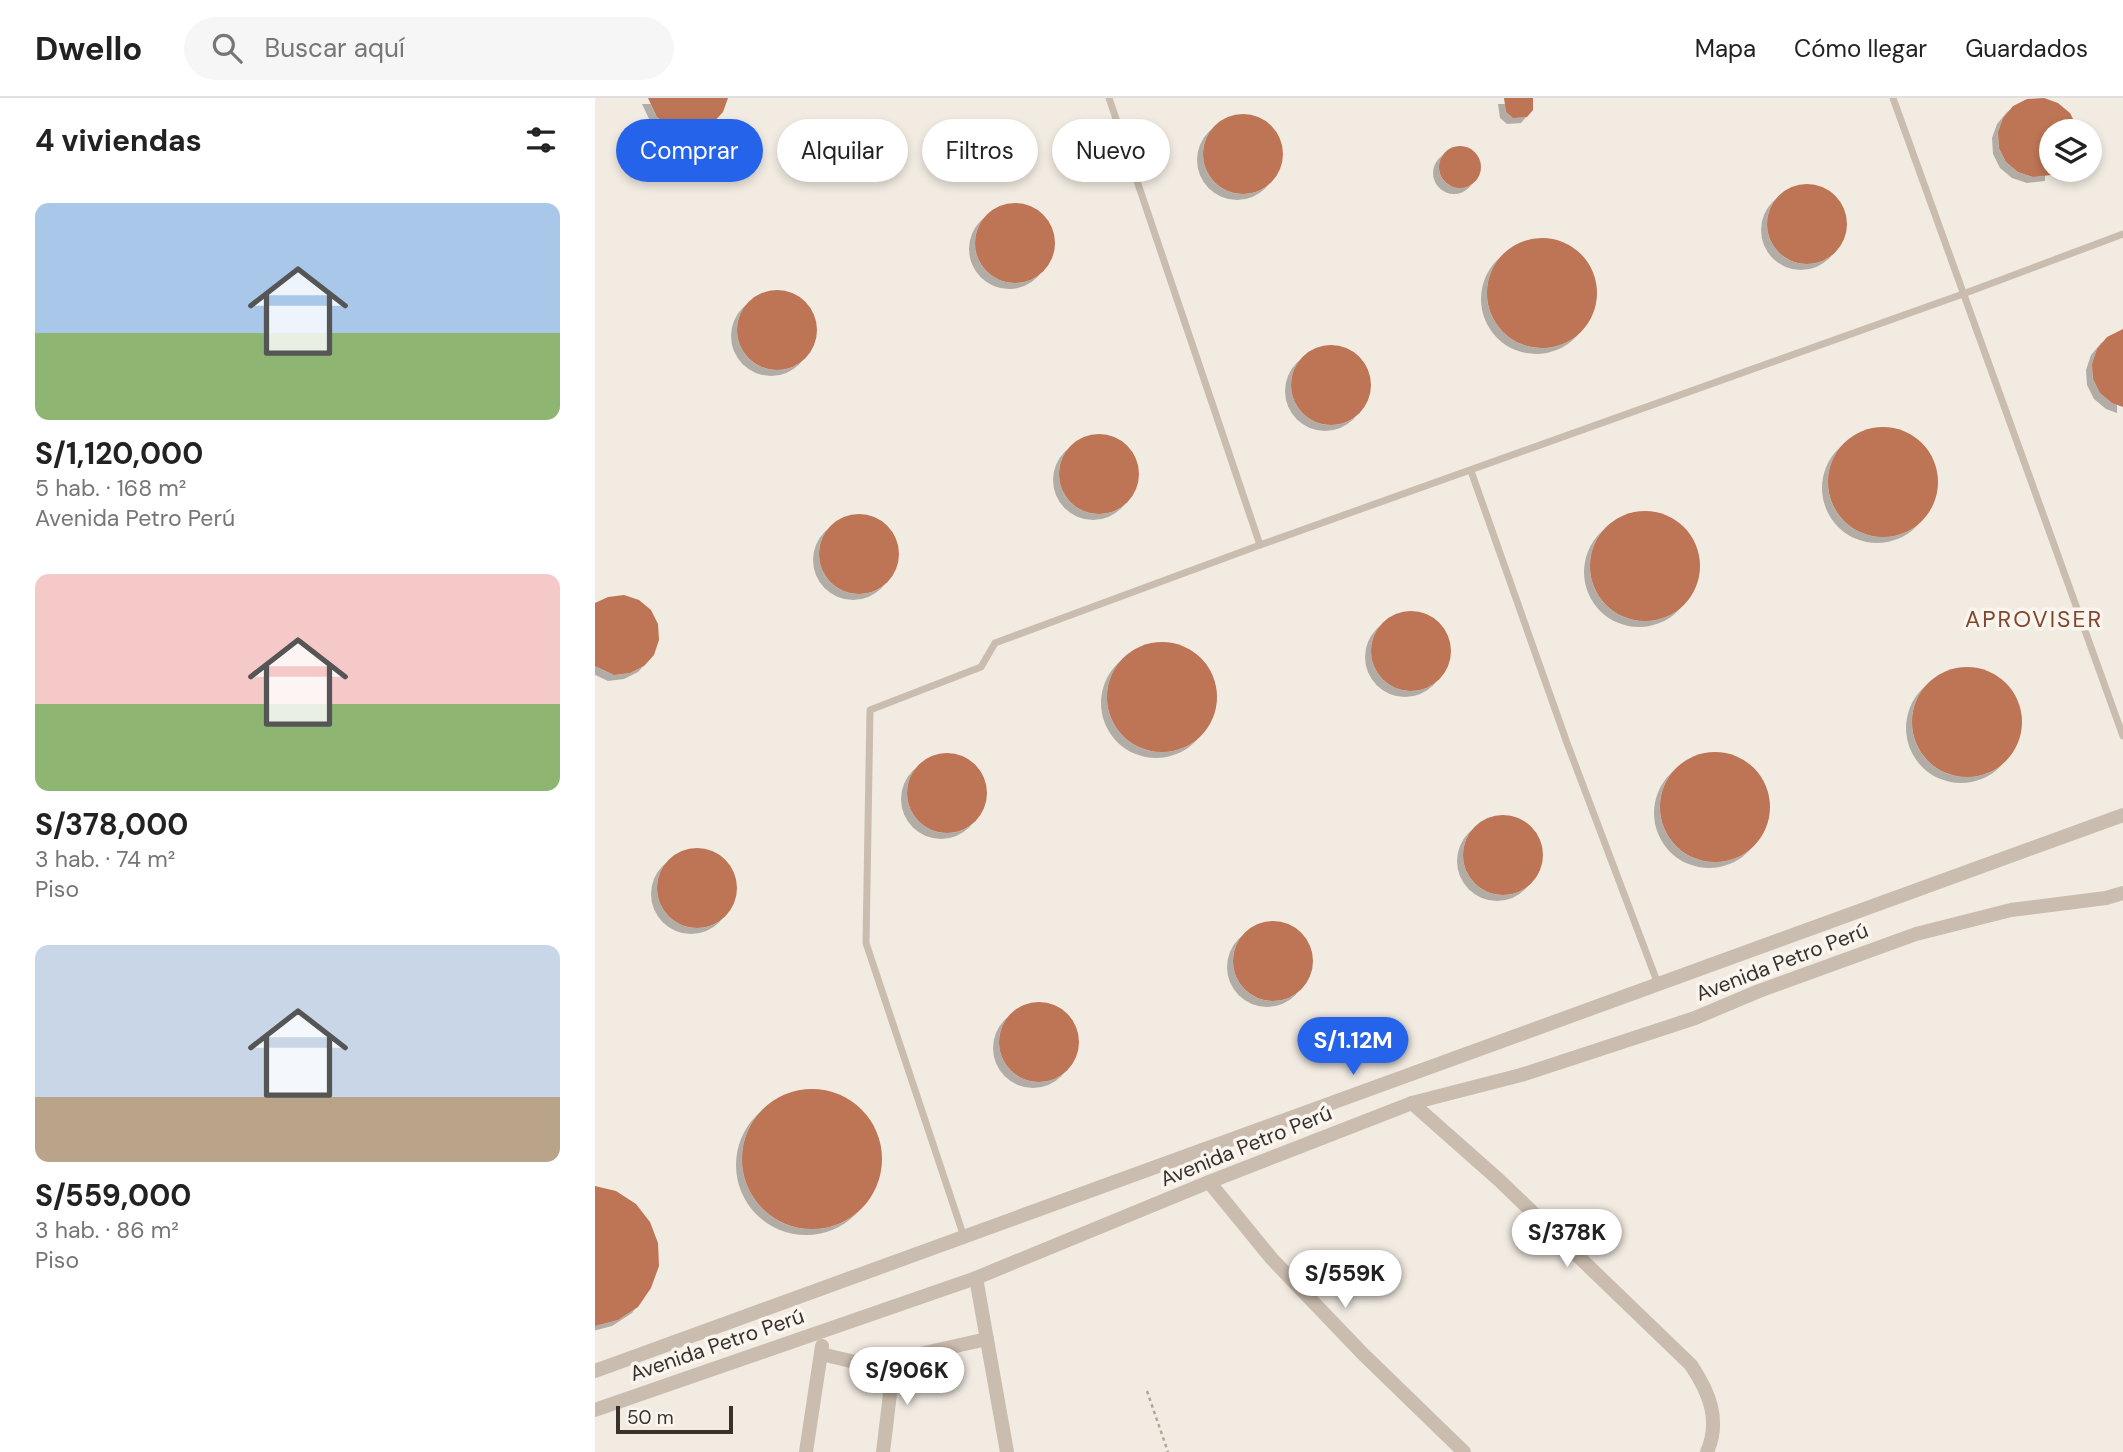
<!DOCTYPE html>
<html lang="es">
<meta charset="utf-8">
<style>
:root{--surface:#fff;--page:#f6f6f6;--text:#222;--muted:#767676;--line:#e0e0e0;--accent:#2563eb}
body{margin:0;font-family:"DM Sans",sans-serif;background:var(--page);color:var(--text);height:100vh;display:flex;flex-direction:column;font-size:26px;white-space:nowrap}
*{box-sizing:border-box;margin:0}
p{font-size:23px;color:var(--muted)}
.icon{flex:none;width:38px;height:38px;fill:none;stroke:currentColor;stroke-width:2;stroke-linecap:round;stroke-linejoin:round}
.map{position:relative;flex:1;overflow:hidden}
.sheet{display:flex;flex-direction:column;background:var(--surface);width:595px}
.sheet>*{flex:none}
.hud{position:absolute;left:21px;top:21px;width:665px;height:63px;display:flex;gap:14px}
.buttons{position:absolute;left:1444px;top:21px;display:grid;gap:14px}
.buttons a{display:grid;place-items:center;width:63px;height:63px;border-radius:50%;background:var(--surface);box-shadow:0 4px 10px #0003;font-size:35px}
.scale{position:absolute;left:21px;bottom:18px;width:117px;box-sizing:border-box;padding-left:7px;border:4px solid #39312c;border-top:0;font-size:19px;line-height:24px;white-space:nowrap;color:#39312c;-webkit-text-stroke:5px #faf5ee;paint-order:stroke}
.price{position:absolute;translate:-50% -60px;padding:0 16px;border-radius:24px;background:#fff;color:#222;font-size:23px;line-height:46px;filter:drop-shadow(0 2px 4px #0008)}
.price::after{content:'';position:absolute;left:50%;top:42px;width:21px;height:16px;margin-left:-10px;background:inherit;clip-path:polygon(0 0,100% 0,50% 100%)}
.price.active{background:var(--accent);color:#fff}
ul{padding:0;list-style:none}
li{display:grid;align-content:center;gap:14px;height:371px;padding:0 35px}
li span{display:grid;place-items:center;height:217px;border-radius:14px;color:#555}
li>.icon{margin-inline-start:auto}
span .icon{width:126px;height:126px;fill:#fffc;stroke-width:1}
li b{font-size:30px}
h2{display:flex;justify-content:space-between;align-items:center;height:84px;padding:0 35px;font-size:30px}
.chip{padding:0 24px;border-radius:32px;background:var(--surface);box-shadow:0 4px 10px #0003;font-size:24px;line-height:63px}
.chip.active{background:var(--accent);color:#fff}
header{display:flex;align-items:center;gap:42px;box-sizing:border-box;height:98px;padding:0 35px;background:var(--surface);border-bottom:2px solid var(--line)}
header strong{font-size:33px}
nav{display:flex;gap:38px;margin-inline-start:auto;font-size:24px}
.search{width:490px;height:63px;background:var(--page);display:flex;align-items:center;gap:18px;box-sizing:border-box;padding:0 24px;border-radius:38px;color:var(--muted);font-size:26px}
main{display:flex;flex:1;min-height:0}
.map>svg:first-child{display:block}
.building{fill:#bd7555;filter:url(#shadow)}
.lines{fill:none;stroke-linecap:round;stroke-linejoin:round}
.path{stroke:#b5a798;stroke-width:2.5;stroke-dasharray:3.5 3.5;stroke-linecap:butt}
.service{stroke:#cabcae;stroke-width:7}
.minor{stroke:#cabcae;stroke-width:14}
.labels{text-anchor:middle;stroke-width:7;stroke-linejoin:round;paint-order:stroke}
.street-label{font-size:21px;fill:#39312c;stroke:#faf5ee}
.neighbourhood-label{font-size:23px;letter-spacing:2px;fill:#82462b;stroke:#faf5ee}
</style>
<header>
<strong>Dwello</strong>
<div class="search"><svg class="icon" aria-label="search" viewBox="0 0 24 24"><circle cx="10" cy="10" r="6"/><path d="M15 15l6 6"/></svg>Buscar aquí</div>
<nav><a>Mapa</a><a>Cómo llegar</a><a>Guardados</a></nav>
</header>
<main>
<section class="sheet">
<h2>4 viviendas<svg class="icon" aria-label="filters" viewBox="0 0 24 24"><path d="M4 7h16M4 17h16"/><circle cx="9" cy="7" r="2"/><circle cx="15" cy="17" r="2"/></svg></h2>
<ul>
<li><span style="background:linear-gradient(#a9c7e8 60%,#8fb573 0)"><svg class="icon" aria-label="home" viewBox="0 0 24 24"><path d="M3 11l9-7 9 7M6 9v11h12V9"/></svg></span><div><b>S/1,120,000</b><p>5 hab. · 168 m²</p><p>Avenida Petro Perú</p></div></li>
<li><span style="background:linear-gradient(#f6c9c9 60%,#8fb573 0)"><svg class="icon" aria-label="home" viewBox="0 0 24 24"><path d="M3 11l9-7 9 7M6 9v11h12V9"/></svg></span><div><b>S/378,000</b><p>3 hab. · 74 m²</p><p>Piso</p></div></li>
<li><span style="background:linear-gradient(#c9d6e8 70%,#b9a48a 0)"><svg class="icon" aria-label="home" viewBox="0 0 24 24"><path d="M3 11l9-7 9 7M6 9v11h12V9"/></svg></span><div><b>S/559,000</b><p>3 hab. · 86 m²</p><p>Piso</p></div></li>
</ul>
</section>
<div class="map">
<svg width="1528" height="1354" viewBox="0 0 1528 1354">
<defs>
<filter id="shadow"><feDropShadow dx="-6" dy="6" stdDeviation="0" flood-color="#0004"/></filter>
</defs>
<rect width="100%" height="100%" fill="#f2ebe2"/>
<g class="building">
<path d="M53,0h80l-5,14 -10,11 -14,7 -15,2 -15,-5 -12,-10z"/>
<path d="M909,0h29v12l-6,7 -14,1 -7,-6z"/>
<path d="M1449,0l14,5 12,10 9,18h-28v44l-18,2 -15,-5 -12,-10 -7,-14 -1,-16 5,-14 10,-12 14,-7z"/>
<circle cx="648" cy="56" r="40"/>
<circle cx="865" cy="69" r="21"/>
<circle cx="1212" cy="126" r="40"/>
<circle cx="420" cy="145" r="40"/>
<circle cx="947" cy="195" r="55"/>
<circle cx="182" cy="232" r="40"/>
<path d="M1528,231v78l-11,-4 -12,-10 -7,-14 -1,-15 5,-15 10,-12z"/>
<circle cx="736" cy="287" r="40"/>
<circle cx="1288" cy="384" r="55"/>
<circle cx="504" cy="376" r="40"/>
<circle cx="1050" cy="468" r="55"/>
<circle cx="264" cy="456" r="40"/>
<path d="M29,497l15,5 12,10 7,14 1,16 -5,15 -10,11 -14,7 -16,2 -19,-9v-63l13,-6z"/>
<circle cx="816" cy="553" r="40"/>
<circle cx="567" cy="599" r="55"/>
<circle cx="1372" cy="624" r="55"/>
<circle cx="1120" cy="709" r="55"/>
<circle cx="352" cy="695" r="40"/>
<circle cx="908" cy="757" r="40"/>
<circle cx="102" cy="790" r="40"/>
<circle cx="678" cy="863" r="40"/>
<circle cx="444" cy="944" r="40"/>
<circle cx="217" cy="1061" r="70"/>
<path d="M0,1088l21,5 20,13 14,18 8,21 1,23 -8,22 -13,19 -20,13 -23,6z"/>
</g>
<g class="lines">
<path class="path" d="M552,1293l21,61"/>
<g class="service">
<path d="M1298,0l230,638"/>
<path d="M876,373l96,272 91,241"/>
<path d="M665,447l703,-251 160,-60"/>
<path d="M369,1139l-98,-294 4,-233 111,-43 14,-24 265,-98 -151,-447"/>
</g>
<g class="minor">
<path d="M817,1005l87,77 192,185c18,27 30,55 16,87"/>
<path d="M614,1084l63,77 90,94 102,99"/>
<path d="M381,1180l31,174"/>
<path d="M226,1256l34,8h29l103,-23"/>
<path d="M0,1273l1528,-556"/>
<path d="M0,1312l381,-132 233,-96 203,-79 109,-28 174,-57 64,-27 157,-57 95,-24 95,-12 17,-5"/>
<path d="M211,1354l16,-106"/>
<path d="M288,1354l7,-58 -6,-32"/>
</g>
</g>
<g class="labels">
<g class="street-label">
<text transform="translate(1187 864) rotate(-21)" y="7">Avenida Petro Perú</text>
<text transform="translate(651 1048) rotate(-22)" y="7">Avenida Petro Perú</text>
<text transform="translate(122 1247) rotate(-19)" y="7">Avenida Petro Perú</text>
</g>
<g class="neighbourhood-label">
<text x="1439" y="529">APROVISER</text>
</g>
</g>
</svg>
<div class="buttons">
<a><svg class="icon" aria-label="layers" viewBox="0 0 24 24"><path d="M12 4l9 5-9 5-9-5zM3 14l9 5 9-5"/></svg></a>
</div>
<div class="scale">50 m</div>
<b class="price active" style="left:758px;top:979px">S/1.12M</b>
<b class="price" style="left:972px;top:1171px">S/378K</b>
<b class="price" style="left:750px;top:1212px">S/559K</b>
<b class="price" style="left:312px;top:1309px">S/906K</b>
<div class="hud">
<a class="chip active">Comprar</a>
<a class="chip">Alquilar</a>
<a class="chip">Filtros</a>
<a class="chip">Nuevo</a>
</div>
</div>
</main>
